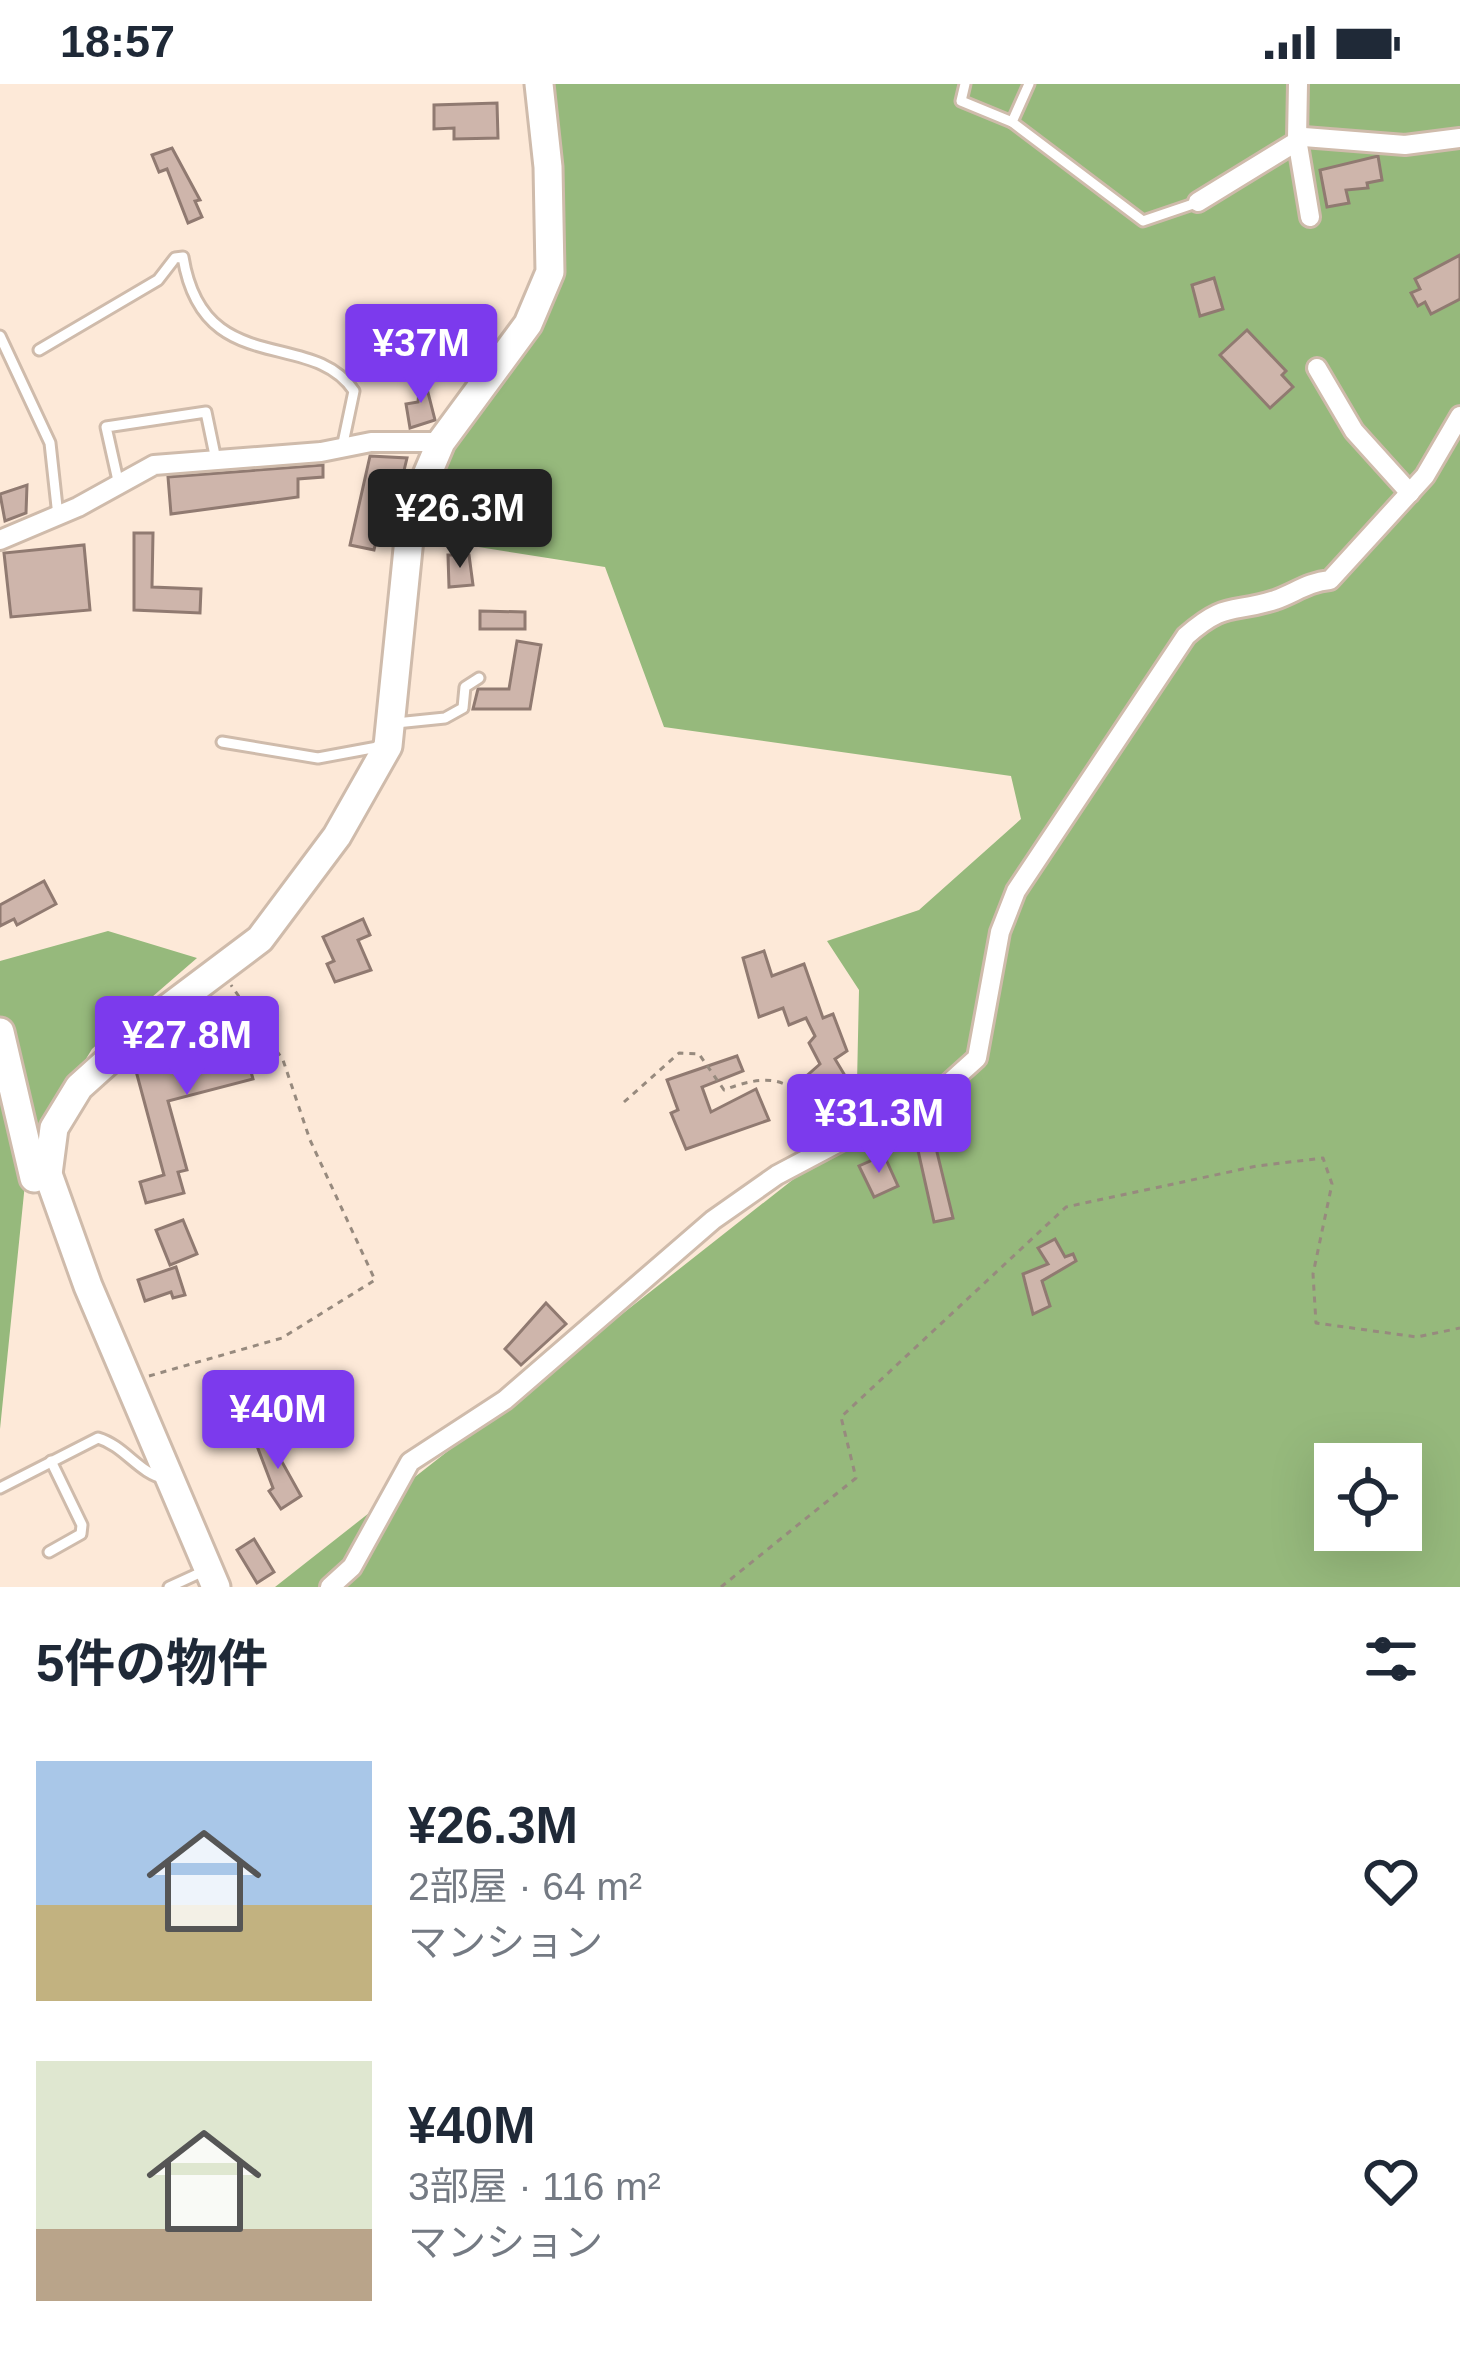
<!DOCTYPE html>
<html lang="ja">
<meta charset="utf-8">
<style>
:root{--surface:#fff;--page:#f2f2f3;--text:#1f2937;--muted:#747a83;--accent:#7c3aed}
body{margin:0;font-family:Arial,"Noto Sans JP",sans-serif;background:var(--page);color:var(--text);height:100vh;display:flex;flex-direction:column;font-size:45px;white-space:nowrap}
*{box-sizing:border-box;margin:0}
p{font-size:39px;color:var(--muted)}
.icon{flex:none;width:66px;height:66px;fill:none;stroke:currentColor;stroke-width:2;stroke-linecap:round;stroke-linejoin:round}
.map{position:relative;height:1503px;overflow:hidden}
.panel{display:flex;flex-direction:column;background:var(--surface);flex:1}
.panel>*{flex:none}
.fabs{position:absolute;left:1314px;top:1359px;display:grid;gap:24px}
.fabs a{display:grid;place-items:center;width:108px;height:108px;border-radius:0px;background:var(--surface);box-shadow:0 12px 48px #0002;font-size:60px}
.price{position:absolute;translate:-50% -102px;padding:0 27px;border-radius:12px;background:var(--accent);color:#fff;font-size:39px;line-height:78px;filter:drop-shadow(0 3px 6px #0008)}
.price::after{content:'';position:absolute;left:50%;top:72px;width:36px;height:27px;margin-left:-18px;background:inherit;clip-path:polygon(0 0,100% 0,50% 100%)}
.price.selected{background:#222;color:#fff}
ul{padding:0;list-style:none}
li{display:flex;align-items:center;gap:36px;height:300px;padding:0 36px}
li span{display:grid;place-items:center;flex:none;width:336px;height:240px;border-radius:0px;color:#555}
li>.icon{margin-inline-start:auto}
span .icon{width:144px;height:144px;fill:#fffc;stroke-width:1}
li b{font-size:51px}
h2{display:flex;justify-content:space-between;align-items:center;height:144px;padding:0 36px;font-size:51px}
.status{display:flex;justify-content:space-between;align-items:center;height:84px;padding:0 60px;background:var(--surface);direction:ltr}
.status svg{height:33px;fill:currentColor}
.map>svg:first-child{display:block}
.forest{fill:#96b97c;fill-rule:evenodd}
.building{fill:#ceb5ab;stroke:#907a71;stroke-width:3}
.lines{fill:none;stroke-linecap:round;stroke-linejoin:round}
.lane-casing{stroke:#cfbbab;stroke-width:15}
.street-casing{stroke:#cfbbab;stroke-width:24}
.secondary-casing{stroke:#cfbbab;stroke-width:33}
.path{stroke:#978a7e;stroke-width:3;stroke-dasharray:6 6;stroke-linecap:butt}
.lane{stroke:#fff;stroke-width:9}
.street{stroke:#fff;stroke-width:18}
.secondary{stroke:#fff;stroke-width:27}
</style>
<div class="status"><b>18:57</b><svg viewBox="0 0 49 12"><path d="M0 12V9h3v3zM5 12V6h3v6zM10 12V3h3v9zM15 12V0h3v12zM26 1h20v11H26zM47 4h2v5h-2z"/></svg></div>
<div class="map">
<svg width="1460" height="1503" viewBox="0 0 1460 1503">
<rect width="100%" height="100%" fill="#fde9d8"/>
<g class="forest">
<path d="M533,0h927v1503h-1185l581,-457 3,-140 -32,-49 92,-31 102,-91 -10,-43 -347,-49 -59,-160 -196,-31 30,-61 100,-170zM1335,1380h66v66h-66z"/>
<path d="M108,847l89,27 -105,91 -64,105 -28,275v-468z"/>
</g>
<g class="building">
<path d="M497,19l1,35 -44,1v-11l-20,1v-24z"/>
<path d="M172,64l28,52 -5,1 7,16 -14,6 -21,-54 -8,3 -7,-17z"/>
<path d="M1378,72l4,24 -15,3 1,5 -22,2 3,13 -22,4 -7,-37z"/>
<path d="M1460,171v44l-29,15 -6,-12 -7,4 -7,-13 9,-4 -5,-10z"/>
<path d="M1214,194l9,31 -23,7 -8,-31z"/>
<path d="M1247,246l39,41 -4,4 11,12 -23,21 -50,-53z"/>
<path d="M421,281l14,55 -25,8 -4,-24 12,-2z"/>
<path d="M370,372l37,2 -6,25 -11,-3 -16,70 -24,-5z"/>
<path d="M323,381v12l-25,2v18l-127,17 -3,-37z"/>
<path d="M27,401l-1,28 -21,8 -5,-27z"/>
<path d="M134,449h19l-1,54 49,2 -1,24 -66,-3z"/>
<path d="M84,461l6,65 -79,7 -7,-64z"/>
<path d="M448,471h21l4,30 -24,2z"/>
<path d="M480,527l45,1v17h-45z"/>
<path d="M517,557l24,4 -11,64h-57l5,-20h31z"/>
<path d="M44,797l12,23 -39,21 -3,-6 -14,7v-21z"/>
<path d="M363,835l7,16 -12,5 13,30 -36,12 -8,-18 7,-3 -11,-24z"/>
<path d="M764,867l8,25 32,-12 19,54 10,-4 14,37 -12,8 9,15 -22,21 -20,-15 18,-16 -11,-21 6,-7 -9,-18 -17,7 -6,-17 -24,9 -16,-59z"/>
<path d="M238,940l15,55 -85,22 19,69 -9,2 6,21 -38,10 -6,-21 24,-7 -28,-104 68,-18 -5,-19z"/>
<path d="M737,972l6,15 -41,16 9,25 45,-23 13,31 -83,29 -15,-36 7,-3 -11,-30z"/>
<path d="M927,1027l26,107 -19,4 -23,-103z"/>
<path d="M884,1071l14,31 -24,11 -15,-31z"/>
<path d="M183,1136l14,34 -27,11 -14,-35z"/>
<path d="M1055,1155l10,18 8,-3 3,7 -34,20 8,25 -17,8 -10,-40 25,-10 -10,-16z"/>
<path d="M176,1183l9,28 -12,3 -2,-6 -26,9 -7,-21z"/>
<path d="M546,1219l20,21 -45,41 -16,-16z"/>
<path d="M281,1351l6,13 -10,5 24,43 -20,13 -12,-18 4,-3 -16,-42z"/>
<path d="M254,1455l20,33 -17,11 -20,-33z"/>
</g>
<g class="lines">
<g class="lane-casing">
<g id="lane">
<path d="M965,0l-4,17 51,21"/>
<path d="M1029,0l-17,38 131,99 56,-19"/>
<path d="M0,252l50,107 8,73"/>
<path d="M39,266l119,-70 17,-22 8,-1c20,124 129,70 171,134l-12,57"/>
<path d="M119,401l-13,-58 100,-15 10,48"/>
<path d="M396,639l49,-5 18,-10 2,-21 14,-9"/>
<path d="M222,658l96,16 65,-12"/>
<path d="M0,1404l98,-50c27,8 41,36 68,41"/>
<path d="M49,1468l32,-18 1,-9 -31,-64"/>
<path d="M169,1503l35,-16"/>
</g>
</g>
<g class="street-casing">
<g id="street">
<path d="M1298,0l-1,55 13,78"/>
<path d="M1198,118l106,-65 101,8 55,-7"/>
<path d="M1317,284l37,63 56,62"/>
<path d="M0,456l78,-33 76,-42 167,-13 50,-10h70"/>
<path d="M330,1503l22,-20 58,-105 95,-62 208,-180 64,-45 170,-90 30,-27 23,-126 16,-41 170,-255c40,-35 45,-22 89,-36 20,-7 33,-18 55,-20l95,-104 35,-60"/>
</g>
</g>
<g class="secondary-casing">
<g id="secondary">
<path d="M0,948l34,146 14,-4 40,112 128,301"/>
<path d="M48,1090l6,-46 25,-41 80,-72 101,-76 77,-103 51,-90 22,-217 14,-47 17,-40 87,-118 22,-52 -2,-105 -9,-83"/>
</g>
</g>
<g class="path">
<path d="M624,1018l55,-49 20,1 25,36c59,-23 71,-3 111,37"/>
<path d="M149,1292l133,-38 93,-58 -65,-140 -27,-80 -52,-75"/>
<path d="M721,1503l135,-109 -15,-61 225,-210 191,-41 66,-8 9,26 -19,90 3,49 101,14 43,-9"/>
</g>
<use href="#lane" class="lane"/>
<use href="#street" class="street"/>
<use href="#secondary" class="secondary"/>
</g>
</svg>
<div class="fabs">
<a><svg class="icon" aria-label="locate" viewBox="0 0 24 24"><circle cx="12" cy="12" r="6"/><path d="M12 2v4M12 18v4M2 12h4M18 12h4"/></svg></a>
</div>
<b class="price" style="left:421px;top:322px">¥37M</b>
<b class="price selected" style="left:460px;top:487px">¥26.3M</b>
<b class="price" style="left:187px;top:1014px">¥27.8M</b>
<b class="price" style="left:879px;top:1092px">¥31.3M</b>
<b class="price" style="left:278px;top:1388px">¥40M</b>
</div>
<section class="panel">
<h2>5件の物件<svg class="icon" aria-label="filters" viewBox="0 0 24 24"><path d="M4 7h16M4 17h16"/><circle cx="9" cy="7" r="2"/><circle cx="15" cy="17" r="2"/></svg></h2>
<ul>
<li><span style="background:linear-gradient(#a9c7e8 60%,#c2b280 0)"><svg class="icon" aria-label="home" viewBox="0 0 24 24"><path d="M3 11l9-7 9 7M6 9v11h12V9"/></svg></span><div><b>¥26.3M</b><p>2部屋 · 64 m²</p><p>マンション</p></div><svg class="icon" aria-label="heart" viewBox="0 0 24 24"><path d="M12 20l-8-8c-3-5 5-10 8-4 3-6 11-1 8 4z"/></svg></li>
<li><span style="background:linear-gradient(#dfe7d0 70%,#b9a48a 0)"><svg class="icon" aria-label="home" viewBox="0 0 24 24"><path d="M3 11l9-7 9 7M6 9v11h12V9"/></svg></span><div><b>¥40M</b><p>3部屋 · 116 m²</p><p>マンション</p></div><svg class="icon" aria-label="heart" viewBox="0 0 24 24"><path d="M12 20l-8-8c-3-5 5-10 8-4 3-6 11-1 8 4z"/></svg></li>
</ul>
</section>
